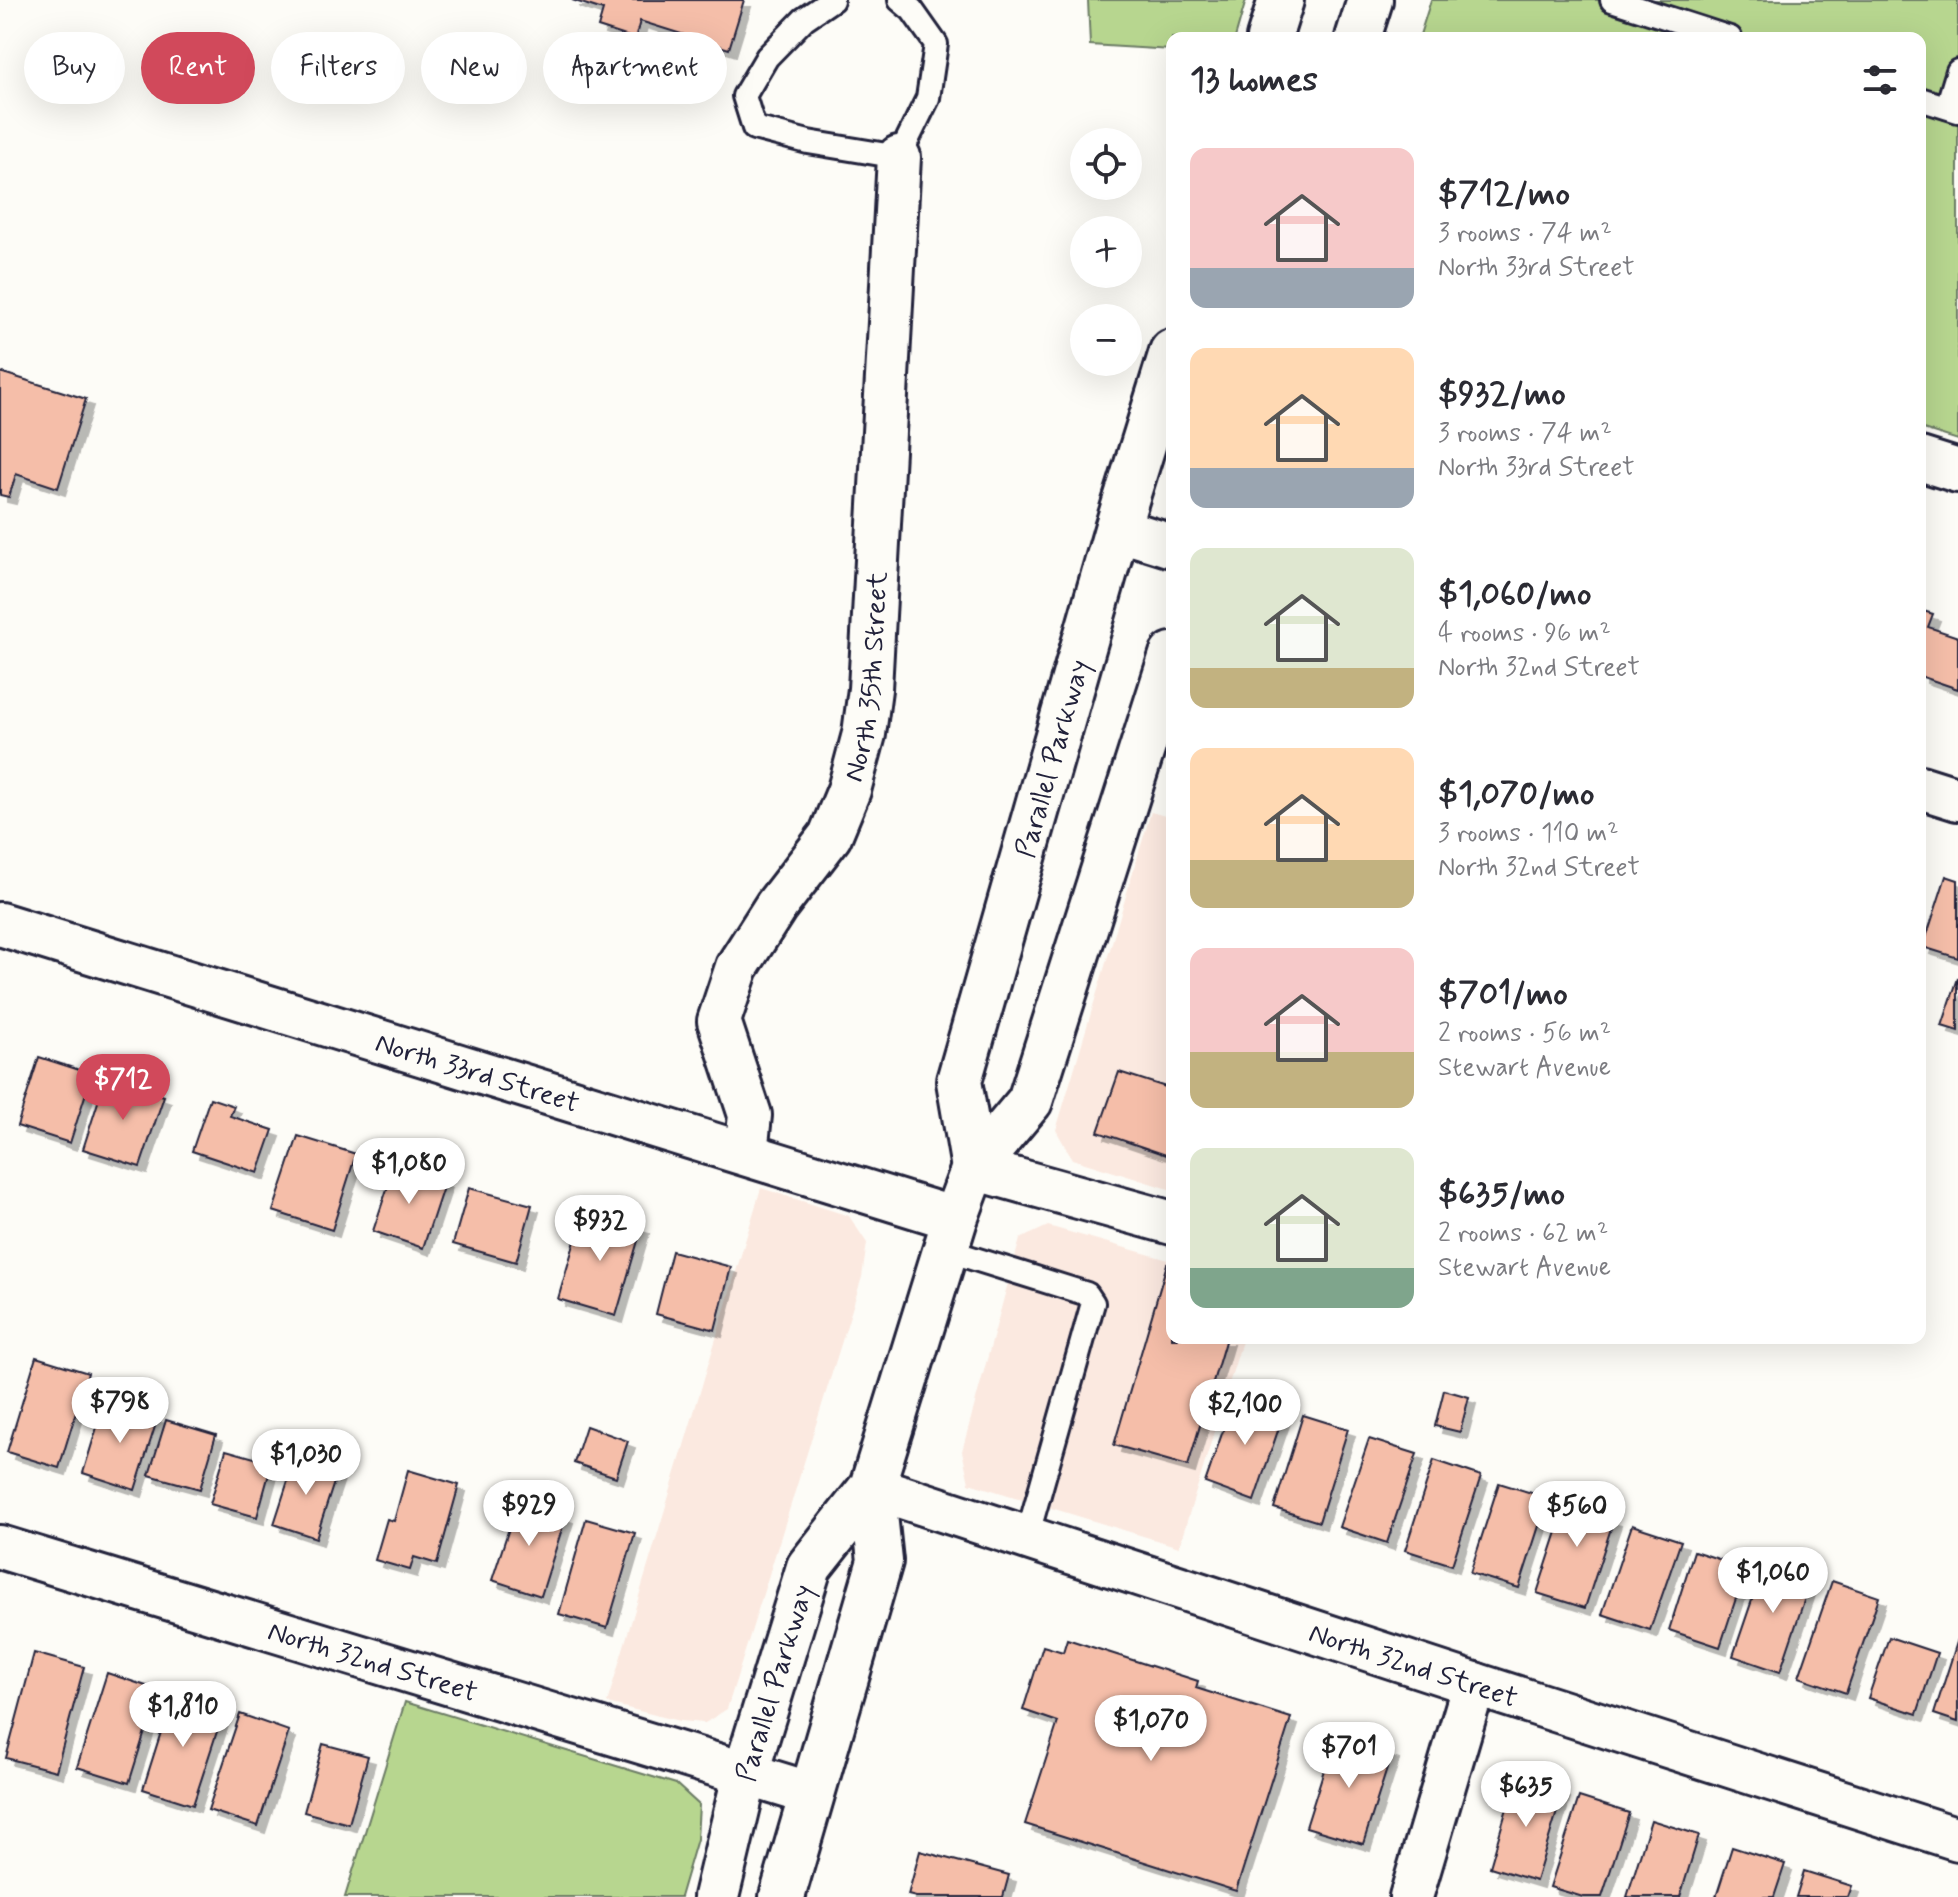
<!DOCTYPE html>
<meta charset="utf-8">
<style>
:root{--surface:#fff;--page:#f7f7f7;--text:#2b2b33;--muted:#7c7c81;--accent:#d1495b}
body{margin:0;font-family:Mynerve,sans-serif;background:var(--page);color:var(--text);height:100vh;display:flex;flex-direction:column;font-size:30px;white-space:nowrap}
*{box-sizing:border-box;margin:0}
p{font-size:26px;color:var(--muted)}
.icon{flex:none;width:44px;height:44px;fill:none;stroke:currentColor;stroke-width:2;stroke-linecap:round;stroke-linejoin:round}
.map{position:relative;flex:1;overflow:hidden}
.details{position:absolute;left:1166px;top:32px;width:760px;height:1312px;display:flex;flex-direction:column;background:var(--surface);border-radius:16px;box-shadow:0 8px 32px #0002}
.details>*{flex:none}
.hud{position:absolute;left:24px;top:32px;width:760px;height:72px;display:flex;gap:16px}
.buttons{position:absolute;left:1070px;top:128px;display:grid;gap:16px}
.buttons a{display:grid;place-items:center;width:72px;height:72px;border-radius:50%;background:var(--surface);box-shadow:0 8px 32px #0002;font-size:40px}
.price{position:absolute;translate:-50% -68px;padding:0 18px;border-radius:28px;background:#fff;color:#222;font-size:26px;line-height:52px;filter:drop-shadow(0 2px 4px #0008)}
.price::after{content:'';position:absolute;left:50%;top:48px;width:24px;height:18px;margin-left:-12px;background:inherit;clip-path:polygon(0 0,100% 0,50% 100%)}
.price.on{background:var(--accent);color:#fff}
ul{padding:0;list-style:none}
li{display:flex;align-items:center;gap:24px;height:200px;padding:0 24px}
li span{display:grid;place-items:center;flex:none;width:224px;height:160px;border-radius:16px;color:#555}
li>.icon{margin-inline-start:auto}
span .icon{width:96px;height:96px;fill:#fffc;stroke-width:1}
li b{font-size:34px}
h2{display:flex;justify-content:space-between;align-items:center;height:96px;padding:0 24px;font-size:34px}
.chip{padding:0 28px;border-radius:36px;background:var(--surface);box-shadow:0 8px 32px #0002;font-size:28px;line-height:72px}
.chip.on{background:var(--accent);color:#fff}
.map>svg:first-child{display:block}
.built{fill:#fbe9e0}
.green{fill:#b7d68f;stroke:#6c7c65;stroke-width:2}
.building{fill:#f5bea9;stroke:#22223b;stroke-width:2;filter:url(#shadow)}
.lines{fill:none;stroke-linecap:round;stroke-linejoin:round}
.service-casing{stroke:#22223b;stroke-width:28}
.minor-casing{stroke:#22223b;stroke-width:48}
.secondary-casing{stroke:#22223b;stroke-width:50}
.service{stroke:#fdfcf7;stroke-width:22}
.minor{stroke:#fdfcf7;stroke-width:42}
.secondary{stroke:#fdfcf7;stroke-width:44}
.labels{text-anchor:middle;stroke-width:7;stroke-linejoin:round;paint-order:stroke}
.street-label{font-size:28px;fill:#22223b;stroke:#fdfcf7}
</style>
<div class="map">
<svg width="1958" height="1897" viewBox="0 0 1958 1897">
<defs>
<filter id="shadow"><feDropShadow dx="7" dy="7" stdDeviation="0" flood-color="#0004"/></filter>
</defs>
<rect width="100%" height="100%" fill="#fdfcf7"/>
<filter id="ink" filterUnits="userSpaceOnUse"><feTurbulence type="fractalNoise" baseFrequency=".0125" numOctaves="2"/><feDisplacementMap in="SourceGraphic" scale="16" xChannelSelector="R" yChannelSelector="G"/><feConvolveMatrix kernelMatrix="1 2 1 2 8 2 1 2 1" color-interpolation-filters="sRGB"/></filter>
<g filter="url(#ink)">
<g class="built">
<path d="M1151,812l21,6v372l-100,-31 -16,-29z"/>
<path d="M761,1188l88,28 18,27 -5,34 -135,432 -22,14 -26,-2 -72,-18z"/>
<path d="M1048,1226l124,35v77h71l-64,209 -210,-64 -7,-32 58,-212z"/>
</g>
<g class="green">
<path d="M1088,0h158l-11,38h-63v12l-82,-5z"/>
<path d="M1431,0h527v440l-38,-12v-390h-501z"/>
<path d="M405,1702l271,82 23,21 -2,34 -17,58h-335z"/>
</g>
<g class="building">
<path d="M572,0h172l-15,49 -89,-28 -5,18 -37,-12 5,-17z"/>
<path d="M0,372l86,27 -28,89 -42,-14 -7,23 -9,-2z"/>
<path d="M1920,610l13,4 -5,13 30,10v52l-38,-13z"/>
<path d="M1946,876l12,4v78l-35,-11z"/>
<path d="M1958,978v53l-16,-5z"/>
<path d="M39,1057l53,17 -22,69 -53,-17z"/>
<path d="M1119,1072l53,17v68l-74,-25z"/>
<path d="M106,1077l58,19 -24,71 -57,-18z"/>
<path d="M210,1098l24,8 -4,10 43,14 -15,43 -66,-22z"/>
<path d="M298,1136l58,18 -24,76 -59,-19z"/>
<path d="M395,1165l50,16 -22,67 -50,-17z"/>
<path d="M469,1188l63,17 -16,57 -63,-18z"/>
<path d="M584,1210l58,17 -26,89 -58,-17z"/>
<path d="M672,1251l59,16 -16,63 -59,-16z"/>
<path d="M1167,1264l5,1v73h54l-38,128 -74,-21z"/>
<path d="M36,1357l52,16 -29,95 -52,-16z"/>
<path d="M1444,1390l25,7 -9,35 -25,-6z"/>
<path d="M1236,1393l49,17 -31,91 -49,-18z"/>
<path d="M105,1401l53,16 -23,73 -52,-17z"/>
<path d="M1303,1415l45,14 -29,93 -45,-14z"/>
<path d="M166,1420l50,15 -16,54 -51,-14z"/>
<path d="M586,1426l42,15 -12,36 -42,-14z"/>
<path d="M1369,1439l48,15 -30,89 -48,-16z"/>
<path d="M226,1450l46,13 -15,54 -47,-13z"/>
<path d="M296,1456l42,14 -22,68 -42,-14z"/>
<path d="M1434,1460l47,16 -29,89 -47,-15z"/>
<path d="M408,1470l51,15 -22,79 -23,-7 -4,13 -35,-10 12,-41 7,2z"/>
<path d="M1499,1483l49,15 -29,90 -49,-15z"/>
<path d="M1572,1486l32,10 -7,18 17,5 -29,89 -48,-15z"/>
<path d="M518,1501l48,15 -25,80 -49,-16z"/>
<path d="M586,1519l49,14 -28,95 -48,-14z"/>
<path d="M1632,1525l49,16 -31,89 -48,-16z"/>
<path d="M1694,1551l52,17 -26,79 -51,-17z"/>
<path d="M1766,1559l47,15 -33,98 -47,-16z"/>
<path d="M1832,1581l47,16 -33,96 -47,-16z"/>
<path d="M1889,1637l48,16 -20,61 -49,-16z"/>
<path d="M1067,1639l131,42 -2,7 95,30 -55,173 -211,-67 33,-102 -35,-12 20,-64 20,6z"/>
<path d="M1958,1639v83l-24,-8z"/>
<path d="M34,1653l50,14 -28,104 -50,-13z"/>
<path d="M107,1673l51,17 -29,93 -52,-16z"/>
<path d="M173,1694l51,16 -31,95 -50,-16z"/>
<path d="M240,1714l49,17 -31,95 -50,-16z"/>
<path d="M1335,1735l57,18 -29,91 -57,-17z"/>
<path d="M323,1744l45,12 -19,68 -45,-12z"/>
<path d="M1516,1777l47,15 -27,89 -46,-14z"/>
<path d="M1579,1797l50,16 -27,84h-19l-33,-10z"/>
<path d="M1651,1820l48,15 -19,62h-53z"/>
<path d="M1732,1847l53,17 -11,33h-58z"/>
<path d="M920,1851l89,24 -6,22h-87l-8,-2z"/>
<path d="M1804,1871l48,15 -4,11h-52z"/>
</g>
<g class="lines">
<g class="service-casing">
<g id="service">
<path d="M832,0l-28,19 -37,38 -23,39 10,32 54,14 91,15 29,-59 8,-54 -24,-34 -12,-10"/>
<path d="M1612,0l118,38"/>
<path d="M1920,99l38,12"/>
<path d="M1947,107l11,-36"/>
<path d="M946,1250l141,44 6,9 -66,234"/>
</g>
</g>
<g class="minor-casing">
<g id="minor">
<path d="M1920,459l38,12"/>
<path d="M1117,529l55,17"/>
<path d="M1920,787l38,12"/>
<path id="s1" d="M0,924l955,295"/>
<path id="s2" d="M746,1153l4,-38 -31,-94 18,-54 39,-61 54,-70 19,-46 15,-56 6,-45 29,-532"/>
<path d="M974,1168l198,55"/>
<path id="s3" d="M872,1487l602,197 484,155"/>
<path id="s4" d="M0,1547l812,247"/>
<path d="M1411,1897l63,-213"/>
</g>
</g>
<g class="secondary-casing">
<g id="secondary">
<path d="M1269,38l12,-38"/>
<path d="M1358,38l12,-38"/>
<path id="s5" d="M974,1168l-15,-87 158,-552 55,-177"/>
<path id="s6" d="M716,1897l30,-125 63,-205 63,-80 83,-268 19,-51 56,-67 142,-446"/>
<path d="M782,1897l98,-336 -8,-74"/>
</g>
</g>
<use href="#service" class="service"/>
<use href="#minor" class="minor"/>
<use href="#secondary" class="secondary"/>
</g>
</g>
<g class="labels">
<g class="street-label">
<text dy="10" stroke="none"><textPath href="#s2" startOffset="520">North 35th Street</textPath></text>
<text dy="10" stroke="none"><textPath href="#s5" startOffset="424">Parallel Parkway</textPath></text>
<text dy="10" stroke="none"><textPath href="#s1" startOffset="500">North 33rd Street</textPath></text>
<text dy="10" stroke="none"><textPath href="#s4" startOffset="390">North 32nd Street</textPath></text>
<text dy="10" stroke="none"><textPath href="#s3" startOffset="570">North 32nd Street</textPath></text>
<text dy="10" stroke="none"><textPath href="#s6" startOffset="222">Parallel Parkway</textPath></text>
</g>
</g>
</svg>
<div class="buttons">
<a><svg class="icon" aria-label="locate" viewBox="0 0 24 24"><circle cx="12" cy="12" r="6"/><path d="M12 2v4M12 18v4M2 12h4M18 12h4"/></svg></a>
<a>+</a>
<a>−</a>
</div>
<b class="price on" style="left:123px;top:1122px">$712</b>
<b class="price" style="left:409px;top:1206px">$1,080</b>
<b class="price" style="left:600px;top:1263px">$932</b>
<b class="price" style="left:120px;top:1445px">$798</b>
<b class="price" style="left:1245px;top:1447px">$2,100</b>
<b class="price" style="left:306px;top:1497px">$1,030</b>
<b class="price" style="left:529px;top:1548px">$929</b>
<b class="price" style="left:1577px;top:1549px">$560</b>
<b class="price" style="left:1773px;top:1615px">$1,060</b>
<b class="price" style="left:183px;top:1749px">$1,810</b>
<b class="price" style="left:1151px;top:1763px">$1,070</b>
<b class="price" style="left:1349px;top:1790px">$701</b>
<b class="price" style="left:1526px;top:1829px">$635</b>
<div class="hud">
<a class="chip">Buy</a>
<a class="chip on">Rent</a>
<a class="chip">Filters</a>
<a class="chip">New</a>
<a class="chip">Apartment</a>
</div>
<section class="details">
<h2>13 homes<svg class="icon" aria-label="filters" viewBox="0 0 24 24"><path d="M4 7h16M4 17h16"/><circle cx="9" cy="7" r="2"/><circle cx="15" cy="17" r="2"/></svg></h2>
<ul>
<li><span style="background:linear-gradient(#f6c9c9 75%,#9aa5b1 0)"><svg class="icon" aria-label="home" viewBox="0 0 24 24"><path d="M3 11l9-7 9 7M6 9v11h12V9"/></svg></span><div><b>$712/mo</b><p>3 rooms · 74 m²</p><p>North 33rd Street</p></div></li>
<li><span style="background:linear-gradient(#ffd9b3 75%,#9aa5b1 0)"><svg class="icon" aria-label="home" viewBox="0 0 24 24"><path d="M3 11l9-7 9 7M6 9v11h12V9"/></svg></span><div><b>$932/mo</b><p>3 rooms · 74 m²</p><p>North 33rd Street</p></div></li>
<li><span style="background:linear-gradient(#dfe7d0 75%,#c2b280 0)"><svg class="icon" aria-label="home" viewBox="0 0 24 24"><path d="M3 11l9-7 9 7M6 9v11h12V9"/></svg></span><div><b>$1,060/mo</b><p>4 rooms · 96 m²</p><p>North 32nd Street</p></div></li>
<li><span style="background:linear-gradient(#ffd9b3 70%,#c2b280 0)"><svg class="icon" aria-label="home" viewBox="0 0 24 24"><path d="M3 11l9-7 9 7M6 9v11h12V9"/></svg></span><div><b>$1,070/mo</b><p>3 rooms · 110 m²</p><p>North 32nd Street</p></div></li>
<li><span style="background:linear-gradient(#f6c9c9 65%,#c2b280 0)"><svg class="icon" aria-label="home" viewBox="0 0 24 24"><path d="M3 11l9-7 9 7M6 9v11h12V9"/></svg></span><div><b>$701/mo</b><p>2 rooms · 56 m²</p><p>Stewart Avenue</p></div></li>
<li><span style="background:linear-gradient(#dfe7d0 75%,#7fa58c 0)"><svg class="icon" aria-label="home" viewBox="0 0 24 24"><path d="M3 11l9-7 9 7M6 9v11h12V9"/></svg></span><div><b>$635/mo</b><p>2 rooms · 62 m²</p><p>Stewart Avenue</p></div></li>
</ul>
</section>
</div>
